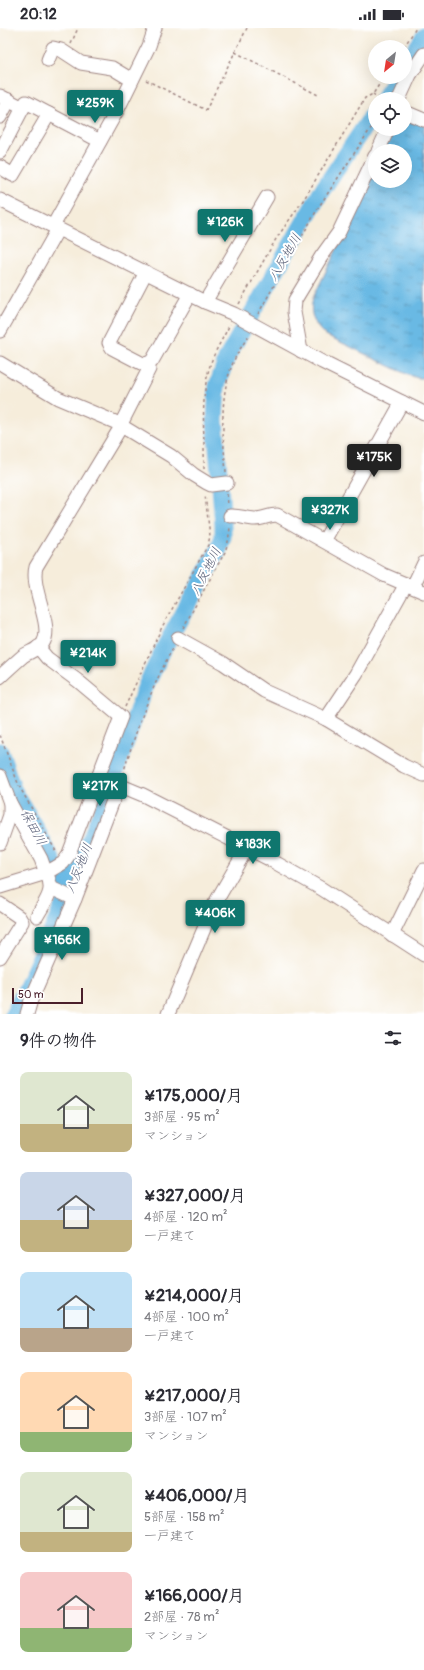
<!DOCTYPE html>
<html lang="ja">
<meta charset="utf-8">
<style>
:root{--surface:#fff;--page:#f2f2f3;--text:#2b2b33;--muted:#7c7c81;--accent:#0f766e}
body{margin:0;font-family:Pangolin,"Klee One",sans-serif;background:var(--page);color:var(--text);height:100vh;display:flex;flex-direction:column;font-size:15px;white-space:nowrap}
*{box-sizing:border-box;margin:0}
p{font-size:13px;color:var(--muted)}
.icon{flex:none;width:22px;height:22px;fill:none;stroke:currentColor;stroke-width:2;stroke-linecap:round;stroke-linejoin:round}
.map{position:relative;height:986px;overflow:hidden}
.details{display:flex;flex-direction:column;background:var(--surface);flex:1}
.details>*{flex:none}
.needle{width:26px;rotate:210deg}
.buttons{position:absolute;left:368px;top:12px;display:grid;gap:8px}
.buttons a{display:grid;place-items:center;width:44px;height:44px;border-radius:50%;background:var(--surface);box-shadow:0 4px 16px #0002;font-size:20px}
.scale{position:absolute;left:12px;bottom:10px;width:71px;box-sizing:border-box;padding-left:4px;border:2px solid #4a1f2b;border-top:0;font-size:11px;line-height:14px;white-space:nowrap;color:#4a1f2b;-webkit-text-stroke:3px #fff;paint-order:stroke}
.price{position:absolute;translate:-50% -34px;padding:0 9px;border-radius:4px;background:var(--accent);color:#fff;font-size:13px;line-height:26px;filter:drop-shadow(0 1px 2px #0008)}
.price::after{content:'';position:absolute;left:50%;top:24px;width:12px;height:9px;margin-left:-6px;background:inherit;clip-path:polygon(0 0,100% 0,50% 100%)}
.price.active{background:#222;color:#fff}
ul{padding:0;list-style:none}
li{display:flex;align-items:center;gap:12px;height:100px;padding:0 20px}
li span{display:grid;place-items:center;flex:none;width:112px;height:80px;border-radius:8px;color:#555}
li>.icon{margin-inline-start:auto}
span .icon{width:48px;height:48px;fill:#fffc;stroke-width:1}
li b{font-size:17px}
h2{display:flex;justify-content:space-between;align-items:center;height:48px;padding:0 20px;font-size:17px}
.status{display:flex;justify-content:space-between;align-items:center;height:28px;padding:0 20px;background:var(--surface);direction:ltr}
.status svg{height:11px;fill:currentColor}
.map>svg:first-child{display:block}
.water{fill:url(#water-ripples);stroke:#5a6c88}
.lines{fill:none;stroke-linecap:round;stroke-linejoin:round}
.river{stroke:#69b9e4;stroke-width:17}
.minor-casing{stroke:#a08683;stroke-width:15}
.path{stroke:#a08683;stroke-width:1.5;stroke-dasharray:3 3;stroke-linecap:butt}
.minor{stroke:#fff;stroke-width:13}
.labels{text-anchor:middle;stroke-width:4;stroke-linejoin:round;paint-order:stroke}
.water-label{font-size:13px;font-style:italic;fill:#565d75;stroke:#fff}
</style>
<div class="status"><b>20:12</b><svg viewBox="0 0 49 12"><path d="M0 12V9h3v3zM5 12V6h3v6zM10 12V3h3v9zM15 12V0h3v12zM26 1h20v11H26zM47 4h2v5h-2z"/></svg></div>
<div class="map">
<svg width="424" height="986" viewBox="0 0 424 986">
<defs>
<pattern id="water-ripples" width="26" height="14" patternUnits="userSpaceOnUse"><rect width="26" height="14" fill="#69b9e4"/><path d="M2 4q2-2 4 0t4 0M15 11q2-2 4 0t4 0" fill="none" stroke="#5896b9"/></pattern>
</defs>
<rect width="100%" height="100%" fill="#fff"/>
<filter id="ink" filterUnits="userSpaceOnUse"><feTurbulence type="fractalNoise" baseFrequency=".025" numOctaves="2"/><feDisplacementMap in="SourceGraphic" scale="8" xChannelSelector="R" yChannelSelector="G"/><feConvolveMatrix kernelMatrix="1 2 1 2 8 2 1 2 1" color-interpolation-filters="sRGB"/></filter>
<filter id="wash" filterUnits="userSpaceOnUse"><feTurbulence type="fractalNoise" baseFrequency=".012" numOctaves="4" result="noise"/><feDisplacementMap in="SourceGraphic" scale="16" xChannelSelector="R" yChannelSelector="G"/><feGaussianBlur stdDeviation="0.9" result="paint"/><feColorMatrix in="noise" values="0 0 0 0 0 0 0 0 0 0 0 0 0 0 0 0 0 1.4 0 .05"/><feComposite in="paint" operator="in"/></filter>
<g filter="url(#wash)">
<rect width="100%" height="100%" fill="#f6eddb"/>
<path class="water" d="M405,89l19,7v254h-6l-10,-3 -84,-41c-11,-10 -15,-22 -11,-36l62,-128v11h30v-30h-21l10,-22h11z"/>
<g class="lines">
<g class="river">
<path d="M405,38l19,-30"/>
<path d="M383,71l15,-22"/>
<path d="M0,723l13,38 20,34 32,61 -1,17"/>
<path d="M13,986l13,-25 38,-86 40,-98 41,-117 20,-42 54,-97 4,-12v-12l-8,-105 2,-34 10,-29 94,-165 54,-81"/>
</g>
</g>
</g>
<g filter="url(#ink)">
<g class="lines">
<g class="minor-casing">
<g id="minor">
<path d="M48,32l5,-12 8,2 20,13 31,5 20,12"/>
<path d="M0,68l23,12"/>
<path d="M399,71l11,-24 14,-21"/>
<path d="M405,84l19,8"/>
<path d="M0,89l9,-17"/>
<path d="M378,123l10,-22"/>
<path d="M0,124l26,-50 74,39"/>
<path d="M0,139l13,8 36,-61"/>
<path d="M0,172l205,102 29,12 88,48 102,51"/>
<path d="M53,198l66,-119 30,-61 6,-18"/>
<path d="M146,244l-37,71 3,5 29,15 5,1 6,-3 38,-67"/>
<path d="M205,274l62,-105"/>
<path d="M0,303l58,-102"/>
<path d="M301,323l-7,-39 1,-12 26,-43 18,-25 36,-76"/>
<path d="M0,335l58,35 57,24 56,34 23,19 13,8 4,2 16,-2"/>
<path d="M230,488c9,-1 16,3 25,3 8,0 14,-4 22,-4l107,60 40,17"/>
<path d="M324,513l78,-139"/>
<path d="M413,558l11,-23"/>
<path d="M178,610l45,25 41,28 62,28 78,47 20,9"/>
<path d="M0,649c7,-7 15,-14 23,-21 6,-4 16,-7 20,-13 11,-17 -13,-54 -7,-76l83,-137 3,-8 27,-53v-5"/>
<path d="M326,691l30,-45 50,-90"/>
<path d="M0,748l10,27v12l-10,28"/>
<path d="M0,859l46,-14 -5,-14 -31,-56"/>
<path d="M51,860l24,11"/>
<path d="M0,876l19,13 3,5 -22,35"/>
<path d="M37,888c9,-16 19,-26 9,-43l17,-10 5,-7 53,-139 -43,-36 -31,-23 -9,-11"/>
<path d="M392,907l32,-65"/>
<path d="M27,986l4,-14 44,-101 44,-114 24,10 126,64 53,30 102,66"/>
<path d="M168,986l46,-109 33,-57"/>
</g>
</g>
<g class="path">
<path d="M71,16l7,-16"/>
<path d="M404,19l12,-19"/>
<path d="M235,24l85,44"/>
<path d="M146,52l60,30 41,-82"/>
<path d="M373,66l7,5"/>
<path d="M239,276l37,-65 28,-40 61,-101 8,-4 11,-17"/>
<path d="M258,286l60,-106 57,-86"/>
<path d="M204,441c1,-34 -4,-67 5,-100 4,-16 14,-30 21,-45"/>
<path d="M226,444c-3,-33 -7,-72 5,-104 4,-12 11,-22 18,-33"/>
<path d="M227,466l1,12"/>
<path d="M183,600l42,-76 3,-10 2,-14"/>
<path d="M125,679l37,-80 46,-82 2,-9 -5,-41"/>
<path d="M0,707l19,51 38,67"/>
<path d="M123,746c13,-44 28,-86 50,-126"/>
</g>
<use href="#minor" class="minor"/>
</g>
</g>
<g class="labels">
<g class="water-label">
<text transform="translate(284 229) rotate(-60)" y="5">八反地川</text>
<text transform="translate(205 543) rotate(-63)" y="5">八反地川</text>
<text transform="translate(34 799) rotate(62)" y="5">保田川</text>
<text transform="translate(78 840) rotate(-68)" y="5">八反地川</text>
</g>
</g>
</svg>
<div class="buttons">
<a><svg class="needle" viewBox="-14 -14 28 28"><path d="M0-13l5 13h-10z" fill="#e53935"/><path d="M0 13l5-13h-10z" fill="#7c7c81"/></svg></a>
<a><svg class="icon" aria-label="locate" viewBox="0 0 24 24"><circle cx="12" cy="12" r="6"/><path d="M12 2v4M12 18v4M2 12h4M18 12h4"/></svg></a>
<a><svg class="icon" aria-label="layers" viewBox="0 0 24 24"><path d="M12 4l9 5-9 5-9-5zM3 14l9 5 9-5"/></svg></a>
</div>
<div class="scale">50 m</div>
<b class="price" style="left:95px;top:96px">¥259K</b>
<b class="price" style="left:225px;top:215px">¥126K</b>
<b class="price active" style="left:374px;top:450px">¥175K</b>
<b class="price" style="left:330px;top:503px">¥327K</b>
<b class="price" style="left:88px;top:646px">¥214K</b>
<b class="price" style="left:100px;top:779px">¥217K</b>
<b class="price" style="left:253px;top:837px">¥183K</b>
<b class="price" style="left:215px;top:906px">¥406K</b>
<b class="price" style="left:62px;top:933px">¥166K</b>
</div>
<section class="details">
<h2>9件の物件<svg class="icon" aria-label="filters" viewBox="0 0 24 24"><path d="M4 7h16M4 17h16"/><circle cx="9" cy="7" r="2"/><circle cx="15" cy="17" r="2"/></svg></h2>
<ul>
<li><span style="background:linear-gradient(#dfe7d0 65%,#c2b280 0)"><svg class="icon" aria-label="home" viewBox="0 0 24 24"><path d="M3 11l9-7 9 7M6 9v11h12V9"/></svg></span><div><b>¥175,000/月</b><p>3部屋 · 95 m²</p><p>マンション</p></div></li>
<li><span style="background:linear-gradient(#c9d6e8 60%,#c2b280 0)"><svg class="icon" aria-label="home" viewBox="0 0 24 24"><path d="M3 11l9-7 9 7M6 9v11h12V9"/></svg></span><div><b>¥327,000/月</b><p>4部屋 · 120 m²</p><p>一戸建て</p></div></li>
<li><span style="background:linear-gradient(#bfe0f5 70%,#b9a48a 0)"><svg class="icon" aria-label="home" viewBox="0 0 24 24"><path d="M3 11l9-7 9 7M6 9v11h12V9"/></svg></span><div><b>¥214,000/月</b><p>4部屋 · 100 m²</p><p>一戸建て</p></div></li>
<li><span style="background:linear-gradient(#ffd9b3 75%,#8fb573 0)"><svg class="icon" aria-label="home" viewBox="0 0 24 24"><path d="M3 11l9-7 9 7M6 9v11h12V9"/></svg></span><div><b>¥217,000/月</b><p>3部屋 · 107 m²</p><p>マンション</p></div></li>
<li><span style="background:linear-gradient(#dfe7d0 75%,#c2b280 0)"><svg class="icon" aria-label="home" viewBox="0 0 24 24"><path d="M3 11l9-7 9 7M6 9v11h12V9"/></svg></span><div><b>¥406,000/月</b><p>5部屋 · 158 m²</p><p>一戸建て</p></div></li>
<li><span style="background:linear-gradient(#f6c9c9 70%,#8fb573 0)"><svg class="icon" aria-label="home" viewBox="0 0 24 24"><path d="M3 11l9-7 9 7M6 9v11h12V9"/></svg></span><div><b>¥166,000/月</b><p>2部屋 · 78 m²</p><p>マンション</p></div></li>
</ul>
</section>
